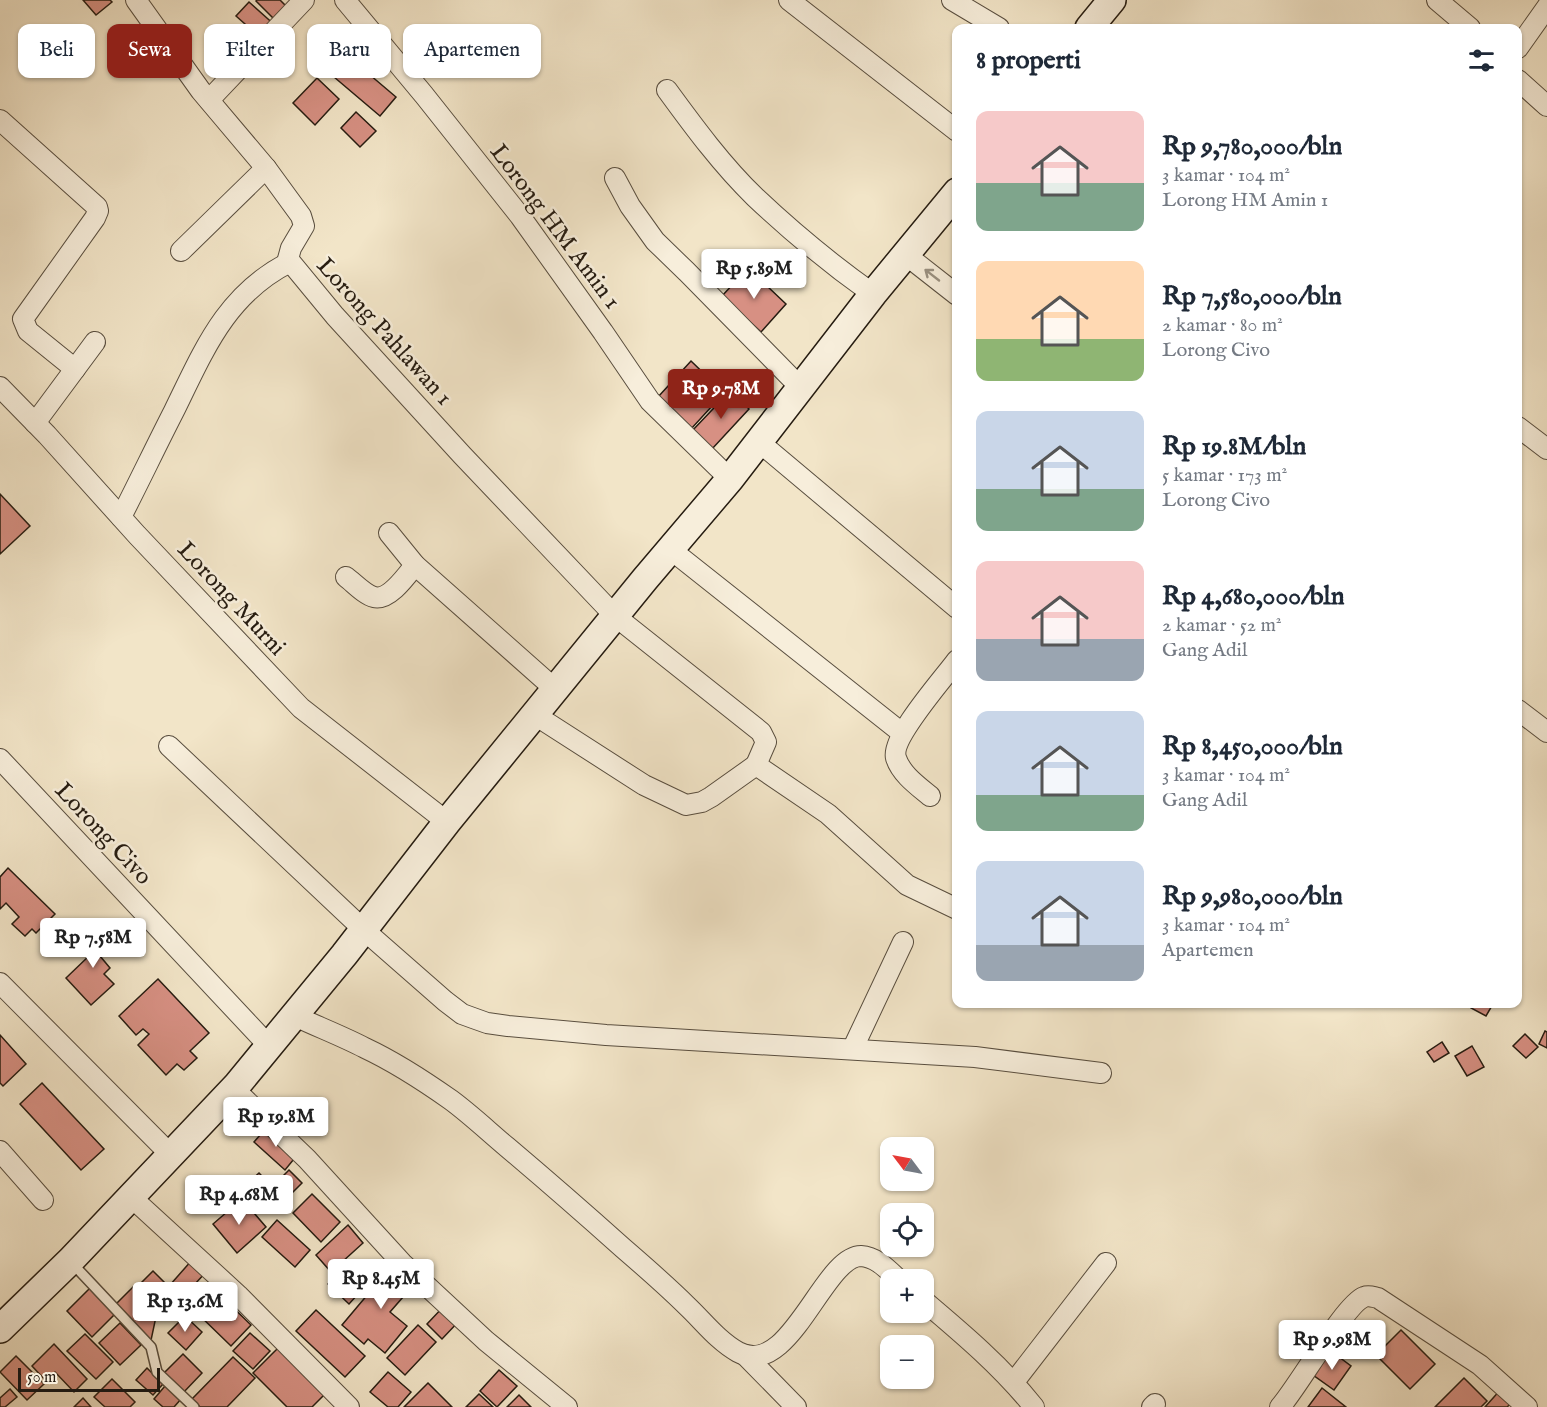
<!DOCTYPE html>
<html lang="id">
<meta charset="utf-8">
<style>
:root{--surface:#fff;--page:#f6f6f7;--text:#1f2937;--muted:#747a83;--accent:#8f2418}
body{margin:0;font-family:"IM FELL English",serif;background:var(--page);color:var(--text);height:100vh;display:flex;flex-direction:column;font-size:22px;white-space:nowrap}
*{box-sizing:border-box;margin:0}
p{font-size:20px;color:var(--muted)}
.icon{flex:none;width:33px;height:33px;fill:none;stroke:currentColor;stroke-width:2;stroke-linecap:round;stroke-linejoin:round}
.map{position:relative;flex:1;overflow:hidden}
.side{position:absolute;left:952px;top:24px;width:570px;height:984px;display:flex;flex-direction:column;background:var(--surface);border-radius:12px;box-shadow:0 2px 4px #0004}
.side>*{flex:none}
.banner{position:absolute;left:18px;top:24px;width:570px;height:54px;display:flex;gap:12px}
.needle{width:39px;rotate:302deg}
.tools{position:absolute;left:880px;top:1137px;display:grid;gap:12px}
.tools a{display:grid;place-items:center;width:54px;height:54px;border-radius:12px;background:var(--surface);box-shadow:0 2px 4px #0004;font-size:30px}
.scale{position:absolute;left:18px;bottom:15px;width:142px;box-sizing:border-box;padding-left:6px;border:3px solid #261c11;border-top:0;font-size:16px;line-height:21px;white-space:nowrap;color:#261c11;-webkit-text-stroke:4px #f7eedb;paint-order:stroke}
.price{position:absolute;translate:-50% -51px;padding:0 14px;border-radius:6px;background:#fff;color:#222;font-size:20px;line-height:39px;filter:drop-shadow(0 2px 3px #0008)}
.price::after{content:'';position:absolute;left:50%;top:36px;width:18px;height:14px;margin-left:-9px;background:inherit;clip-path:polygon(0 0,100% 0,50% 100%)}
.price.current{background:var(--accent);color:#fff}
ul{padding:0;list-style:none}
li{display:flex;align-items:center;gap:18px;height:150px;padding:0 24px}
li span{display:grid;place-items:center;flex:none;width:168px;height:120px;border-radius:12px;color:#555}
li>.icon{margin-inline-start:auto}
span .icon{width:72px;height:72px;fill:#fffc;stroke-width:1}
li b{font-size:26px}
h2{display:flex;justify-content:space-between;align-items:center;height:72px;padding:0 24px;font-size:26px}
.tag{padding:0 21px;border-radius:12px;background:var(--surface);box-shadow:0 2px 4px #0004;font-size:21px;line-height:54px}
.tag.current{background:var(--accent);color:#fff}
.map>svg:first-child{display:block}
.building{fill:#d79083;stroke:#261c11;stroke-width:1.5}
.lines{fill:none;stroke-linecap:round;stroke-linejoin:round}
.lane-casing{stroke:#594e3f;stroke-width:12}
.street-casing{stroke:#594e3f;stroke-width:22}
.secondary-casing{stroke:#261c11;stroke-width:30}
.lane{stroke:#f7eedb;stroke-width:9}
.street{stroke:#f7eedb;stroke-width:20}
.secondary{stroke:#f7eedb;stroke-width:27}
.oneway{stroke:#999080}
.labels{text-anchor:middle;stroke-width:5;stroke-linejoin:round;paint-order:stroke}
.street-label{font-size:24px;fill:#261c11;stroke:#f7eedb}
</style>
<div class="map">
<svg width="1547" height="1407" viewBox="0 0 1547 1407">
<rect width="100%" height="100%" fill="#f2e5c8"/>
<filter id="stains"><feTurbulence type="fractalNoise" baseFrequency=".00333" numOctaves="4"/><feColorMatrix values="0 0 0 0 .2 0 0 0 0 .09 0 0 0 0 .02 0 0 0 .5 -.17"/></filter>
<radialGradient id="worn" r=".72"><stop offset=".6" stop-color="#630" stop-opacity="0"/><stop offset="1" stop-color="#630" stop-opacity=".3"/></radialGradient>
<g class="building">
<path d="M83,0h27l2,2 -16,13z"/>
<path d="M257,0h23l10,10 -12,13 -22,-22z"/>
<path d="M249,2l28,25 -13,14 -28,-25z"/>
<path d="M350,58l46,39 -16,19 -46,-39z"/>
<path d="M317,78l22,21 -24,26 -22,-22z"/>
<path d="M356,112l20,19 -16,16 -19,-19z"/>
<path d="M748,268l38,36 -25,28 -39,-36z"/>
<path d="M691,361l33,32 -33,36 -33,-32z"/>
<path d="M731,390l18,19 -37,40 -20,-18z"/>
<path d="M0,494l30,32 -30,28z"/>
<path d="M8,868l47,46 -19,19 -4,-4 -7,7 -13,-12 7,-7 -13,-14 -6,6v-32z"/>
<path d="M101,927l14,15 -15,14 10,12 -6,6 10,10 -23,21 -25,-27 25,-24 -8,-9z"/>
<path d="M158,979l51,54 -19,18 7,7 -13,12 -7,-6 -11,11 -28,-30 11,-11 -6,-5 -7,6 -17,-19z"/>
<path d="M1473,1004h20l-7,12 -15,-8z"/>
<path d="M1545,1031l2,1v16l-8,-4z"/>
<path d="M1525,1034l13,13 -12,11 -13,-12z"/>
<path d="M0,1035l26,29 -23,22 -3,-3z"/>
<path d="M1442,1042l7,11 -15,9 -7,-10z"/>
<path d="M1472,1046l12,21 -17,9 -12,-20z"/>
<path d="M42,1083l62,66 -23,21 -61,-66z"/>
<path d="M268,1126l30,28 -13,16 -31,-28z"/>
<path d="M289,1170l13,13 -14,14 -13,-13z"/>
<path d="M259,1173l24,25 -11,11 -25,-25z"/>
<path d="M312,1194l28,28 -19,20 -28,-29z"/>
<path d="M242,1199l24,28 -29,26 -24,-29z"/>
<path d="M277,1220l33,30 -15,17 -33,-30z"/>
<path d="M348,1225l15,18 -32,29 -15,-17z"/>
<path d="M192,1260l14,12 -23,25 -13,-12z"/>
<path d="M349,1262l21,19 -21,23 -21,-20z"/>
<path d="M395,1262l22,19 -27,31 17,14 -22,27 -17,-14 -4,5 -22,-19z"/>
<path d="M153,1271l28,28 -14,14 -28,-28z"/>
<path d="M91,1287l25,26 -24,24 -25,-26z"/>
<path d="M133,1287l24,25 -7,33 -35,-40z"/>
<path d="M216,1291l35,34 -20,21 -35,-34z"/>
<path d="M445,1305l15,15 -18,19 -15,-15z"/>
<path d="M316,1310l49,46 -20,21 -49,-46z"/>
<path d="M185,1316l17,16 -16,18 -18,-17z"/>
<path d="M120,1323l21,22 -21,20 -21,-22z"/>
<path d="M418,1325l18,17 -31,33 -18,-17z"/>
<path d="M1401,1330l34,34 -25,25 -34,-34z"/>
<path d="M250,1333l20,18 -17,18 -20,-18z"/>
<path d="M85,1334l28,28 -17,17 -29,-28z"/>
<path d="M54,1344l33,35 -13,13 -19,-20 -9,9 -14,-15z"/>
<path d="M282,1344l46,47 -16,16h-25l-34,-34z"/>
<path d="M1331,1351l20,15 -17,24 -21,-15z"/>
<path d="M183,1354l19,19 -19,20 -20,-19z"/>
<path d="M16,1356l28,28 -17,16 -27,-28z"/>
<path d="M233,1357l22,21 -28,29h-27l-8,-8z"/>
<path d="M147,1368l16,16 -10,11 -17,-15z"/>
<path d="M499,1370l18,16 -20,21 -17,-16z"/>
<path d="M388,1372l23,20 -13,15h-10l-18,-15z"/>
<path d="M1464,1378l23,23 -6,6h-46z"/>
<path d="M112,1379l23,23 -5,5h-25l-11,-10z"/>
<path d="M428,1383l24,24h-48z"/>
<path d="M165,1386l16,13 -7,8h-11l-9,-8z"/>
<path d="M1322,1388l24,19h-38z"/>
<path d="M1502,1388l13,12 -8,7h-22z"/>
<path d="M10,1389l7,8 -12,10h-5v-9z"/>
<path d="M479,1394l14,13h-27z"/>
<path d="M519,1395l12,12h-24z"/>
<path d="M83,1398l8,9h-17z"/>
</g>
<g class="lines">
<g class="lane-casing">
<path id="lane" d="M72,1263l79,84 6,25 37,35"/>
</g>
<g class="street-casing">
<g id="street">
<path d="M136,0l65,91 65,77 35,48 3,10 -13,22 -3,11 47,57 127,139 153,161 146,116 5,10 -10,23 72,49 79,71 50,24"/>
<path d="M345,0l79,95 96,121 83,116 47,69 80,78"/>
<path d="M789,0l168,131"/>
<path d="M952,0l47,28"/>
<path d="M1437,0l33,28"/>
<path d="M1518,48l29,-41"/>
<path d="M1518,80l29,26"/>
<path d="M667,90c27,37 55,75 88,107 37,35 77,68 118,97"/>
<path d="M209,100l95,-100"/>
<path d="M0,120l97,87 1,4 -3,7 -72,101 5,12 47,38"/>
<path d="M615,178l15,28 25,35 32,31 114,116"/>
<path d="M181,251l85,-83"/>
<path d="M906,255l51,40"/>
<path d="M0,387l47,48 90,100 164,173 146,114"/>
<path d="M35,423l60,-81"/>
<path d="M1518,427l29,22"/>
<path d="M759,442l198,166"/>
<path d="M121,517c18,-35 35,-71 53,-106 30,-61 52,-117 116,-149"/>
<path d="M389,533l26,32 141,125"/>
<path d="M670,549l232,184"/>
<path d="M346,577c8,6 19,18 28,20 15,4 33,-22 41,-32"/>
<path d="M1518,710l29,22"/>
<path d="M535,715l109,70 42,20 16,-3 9,-5 45,-32"/>
<path d="M169,746l195,184 81,71 17,13 11,4 14,5 21,3 98,9 369,22 126,16"/>
<path d="M0,759l269,287"/>
<path d="M930,796c-12,-10 -29,-22 -34,-38 -6,-20 48,-80 61,-98"/>
<path d="M0,983l171,172"/>
<path d="M295,1016c23,11 47,20 70,32 30,14 59,33 86,52 19,14 37,31 56,47 39,33 78,67 116,101 22,19 44,38 64,58 16,15 31,35 51,46 52,28 85,-96 123,-96 16,1 27,14 38,24"/>
<path d="M853,1048l50,-106"/>
<path d="M234,1089l73,70 95,104 84,78 81,66"/>
<path d="M0,1151l43,49"/>
<path d="M131,1197l107,98 111,112"/>
<path d="M924,1301c39,33 78,66 110,106"/>
<path d="M745,1355l51,52"/>
<path d="M1014,1382l92,-119"/>
<path d="M1152,1407l3,-3"/>
<path d="M1280,1407c18,-20 65,-103 84,-110 5,-2 9,0 14,1l102,67 47,42"/>
</g>
</g>
<g class="secondary-casing">
<g id="secondary">
<path d="M1089,28l23,-28"/>
<path d="M0,1329l70,-68 167,-176 107,-130 103,-133 198,-243 85,-100 143,-185 84,-102"/>
</g>
</g>
<use href="#lane" class="lane"/>
<use href="#street" class="street"/>
<use href="#secondary" class="secondary"/>
</g>
<defs><path id="oneway-shaft" d="M-6 0H5M1.5-3L5.5 0L1.5 3" fill="none" stroke-width="1.6" stroke-linecap="round" stroke-linejoin="round" transform="scale(1.5)"/></defs>
<use class="oneway" href="#oneway-shaft" transform="translate(932 275) rotate(-142)"/>
<g class="labels">
<g class="street-label">
<text transform="translate(556 226) rotate(53)" y="8">Lorong HM Amin 1</text>
<text transform="translate(385 331) rotate(48)" y="8">Lorong Pahlawan 1</text>
<text transform="translate(232 598) rotate(47)" y="8">Lorong Murni</text>
<text transform="translate(104 833) rotate(47)" y="8">Lorong Civo</text>
</g>
</g>
<rect width="100%" height="100%" filter="url(#stains)"/>
<rect width="100%" height="100%" fill="url(#worn)"/>
</svg>
<div class="tools">
<a><svg class="needle" viewBox="-14 -14 28 28"><path d="M0-13l5 13h-10z" fill="#e53935"/><path d="M0 13l5-13h-10z" fill="#747a83"/></svg></a>
<a><svg class="icon" aria-label="locate" viewBox="0 0 24 24"><circle cx="12" cy="12" r="6"/><path d="M12 2v4M12 18v4M2 12h4M18 12h4"/></svg></a>
<a>+</a>
<a>−</a>
</div>
<div class="scale">50 m</div>
<b class="price" style="left:754px;top:300px">Rp 5.89M</b>
<b class="price current" style="left:721px;top:420px">Rp 9.78M</b>
<b class="price" style="left:93px;top:969px">Rp 7.58M</b>
<b class="price" style="left:276px;top:1148px">Rp 19.8M</b>
<b class="price" style="left:239px;top:1226px">Rp 4.68M</b>
<b class="price" style="left:381px;top:1310px">Rp 8.45M</b>
<b class="price" style="left:185px;top:1333px">Rp 13.6M</b>
<b class="price" style="left:1332px;top:1371px">Rp 9.98M</b>
<div class="banner">
<a class="tag">Beli</a>
<a class="tag current">Sewa</a>
<a class="tag">Filter</a>
<a class="tag">Baru</a>
<a class="tag">Apartemen</a>
</div>
<section class="side">
<h2>8 properti<svg class="icon" aria-label="filters" viewBox="0 0 24 24"><path d="M4 7h16M4 17h16"/><circle cx="9" cy="7" r="2"/><circle cx="15" cy="17" r="2"/></svg></h2>
<ul>
<li><span style="background:linear-gradient(#f6c9c9 60%,#7fa58c 0)"><svg class="icon" aria-label="home" viewBox="0 0 24 24"><path d="M3 11l9-7 9 7M6 9v11h12V9"/></svg></span><div><b>Rp 9,780,000/bln</b><p>3 kamar · 104 m²</p><p>Lorong HM Amin 1</p></div></li>
<li><span style="background:linear-gradient(#ffd9b3 65%,#8fb573 0)"><svg class="icon" aria-label="home" viewBox="0 0 24 24"><path d="M3 11l9-7 9 7M6 9v11h12V9"/></svg></span><div><b>Rp 7,580,000/bln</b><p>2 kamar · 80 m²</p><p>Lorong Civo</p></div></li>
<li><span style="background:linear-gradient(#c9d6e8 65%,#7fa58c 0)"><svg class="icon" aria-label="home" viewBox="0 0 24 24"><path d="M3 11l9-7 9 7M6 9v11h12V9"/></svg></span><div><b>Rp 19.8M/bln</b><p>5 kamar · 173 m²</p><p>Lorong Civo</p></div></li>
<li><span style="background:linear-gradient(#f6c9c9 65%,#9aa5b1 0)"><svg class="icon" aria-label="home" viewBox="0 0 24 24"><path d="M3 11l9-7 9 7M6 9v11h12V9"/></svg></span><div><b>Rp 4,680,000/bln</b><p>2 kamar · 52 m²</p><p>Gang Adil</p></div></li>
<li><span style="background:linear-gradient(#c9d6e8 70%,#7fa58c 0)"><svg class="icon" aria-label="home" viewBox="0 0 24 24"><path d="M3 11l9-7 9 7M6 9v11h12V9"/></svg></span><div><b>Rp 8,450,000/bln</b><p>3 kamar · 104 m²</p><p>Gang Adil</p></div></li>
<li><span style="background:linear-gradient(#c9d6e8 70%,#9aa5b1 0)"><svg class="icon" aria-label="home" viewBox="0 0 24 24"><path d="M3 11l9-7 9 7M6 9v11h12V9"/></svg></span><div><b>Rp 9,980,000/bln</b><p>3 kamar · 104 m²</p><p>Apartemen</p></div></li>
</ul>
</section>
</div>
